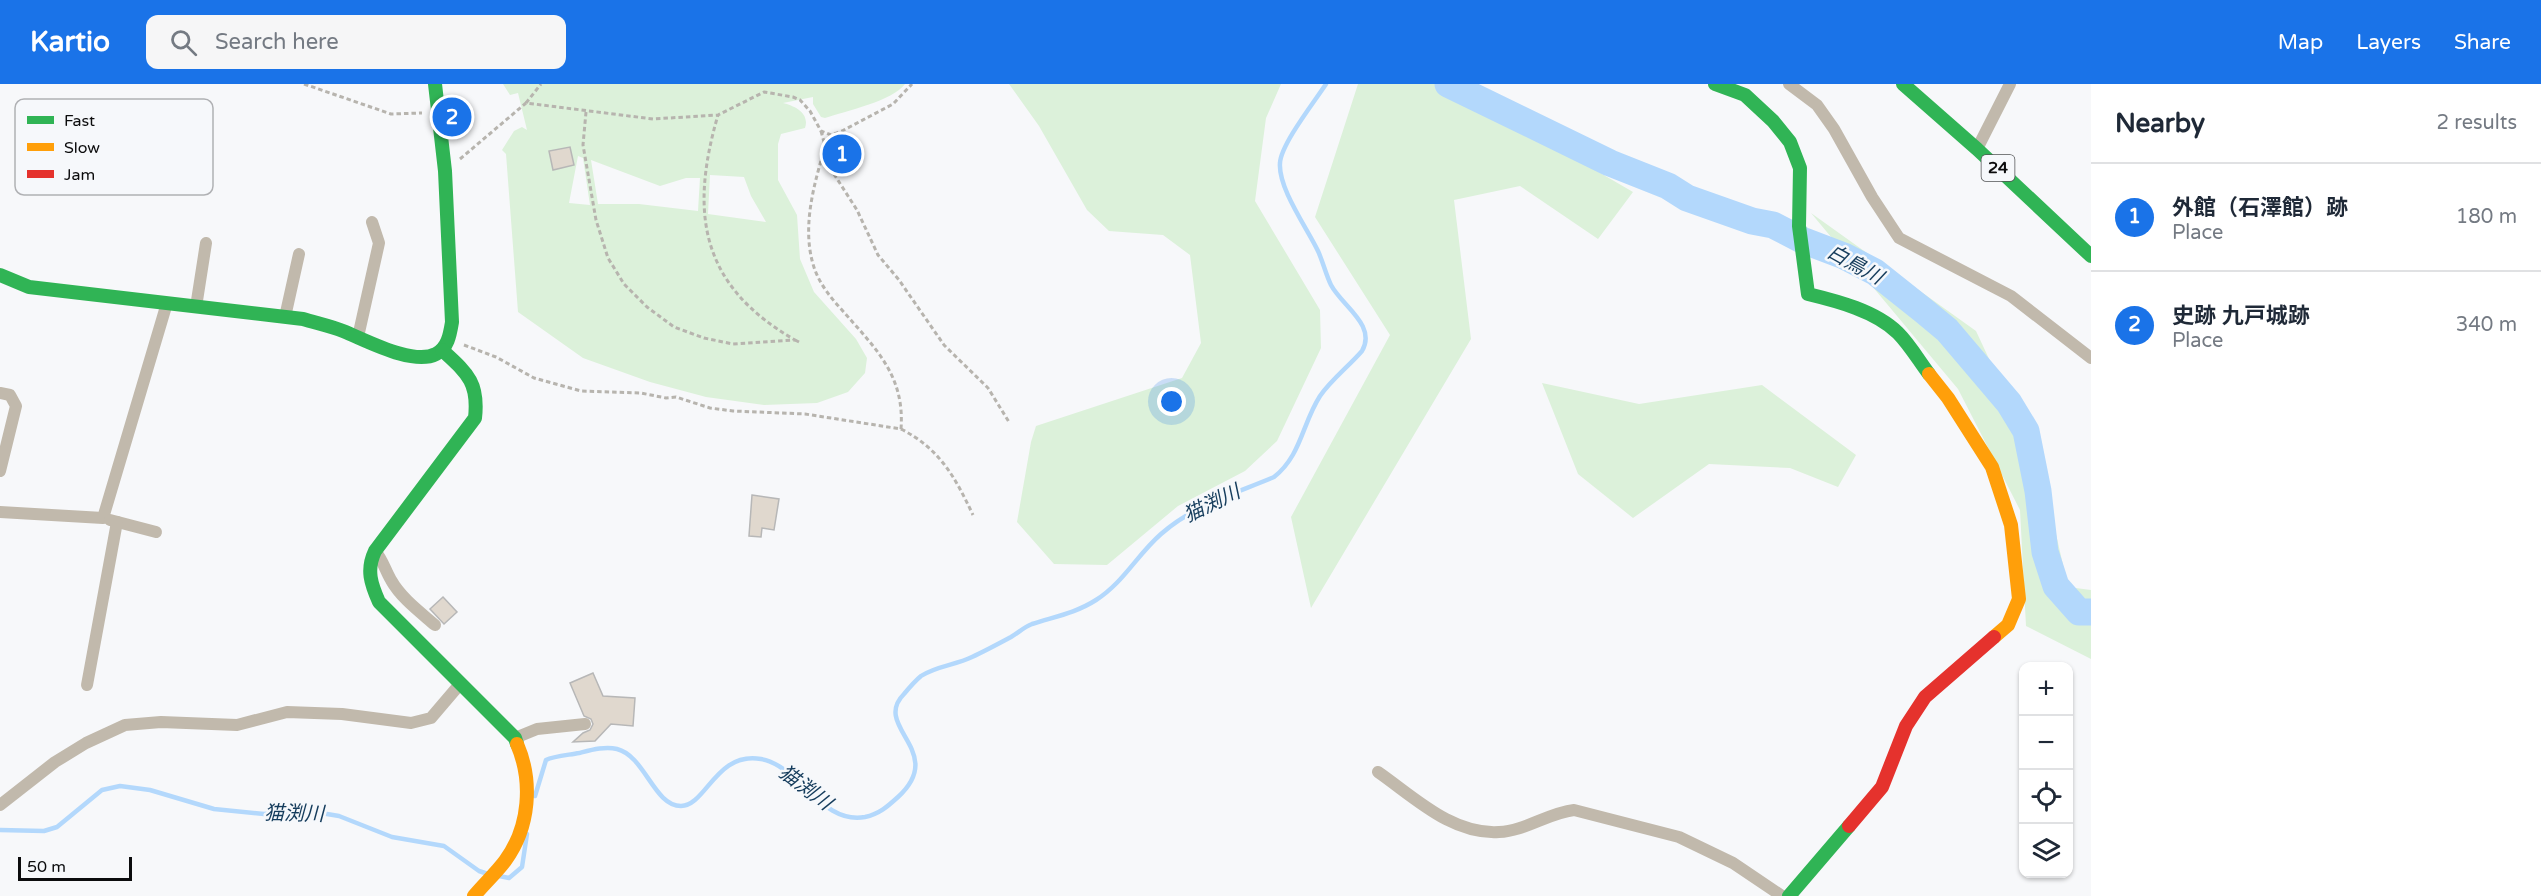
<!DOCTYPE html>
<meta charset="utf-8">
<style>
body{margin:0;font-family:"Varela Round","Noto Sans JP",sans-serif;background:#f6f6f7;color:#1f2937}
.controls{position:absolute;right:18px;bottom:18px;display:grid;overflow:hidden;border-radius:12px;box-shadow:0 2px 4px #0004}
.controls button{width:54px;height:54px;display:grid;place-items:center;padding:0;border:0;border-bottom:2px solid #e0e1e3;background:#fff;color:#1f2937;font:30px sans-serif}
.scale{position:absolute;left:18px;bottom:15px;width:114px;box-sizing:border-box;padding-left:6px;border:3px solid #0c0c0d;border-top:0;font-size:16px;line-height:21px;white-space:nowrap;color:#0c0c0d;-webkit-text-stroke:4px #f6f8fb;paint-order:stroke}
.you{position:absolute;left:1172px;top:318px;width:21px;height:21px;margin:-15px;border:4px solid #fff;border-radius:50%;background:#1a73e8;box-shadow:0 0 0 9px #1a73e833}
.badge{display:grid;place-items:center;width:39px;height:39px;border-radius:50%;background:#1a73e8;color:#fff;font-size:20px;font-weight:700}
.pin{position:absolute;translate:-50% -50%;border:3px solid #fff;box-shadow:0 2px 6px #0006}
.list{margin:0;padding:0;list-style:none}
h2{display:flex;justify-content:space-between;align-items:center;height:78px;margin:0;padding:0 24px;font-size:26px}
h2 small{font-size:20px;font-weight:400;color:#747a83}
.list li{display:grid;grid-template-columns:39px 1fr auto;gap:18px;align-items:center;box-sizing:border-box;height:108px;padding:0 24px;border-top:2px solid #e0e1e3}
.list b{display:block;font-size:22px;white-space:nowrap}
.list p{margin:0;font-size:20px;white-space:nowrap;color:#747a83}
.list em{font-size:20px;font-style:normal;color:#747a83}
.icon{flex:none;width:33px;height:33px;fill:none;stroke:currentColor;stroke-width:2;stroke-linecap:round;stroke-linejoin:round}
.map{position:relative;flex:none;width:2091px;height:812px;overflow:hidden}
header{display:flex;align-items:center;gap:36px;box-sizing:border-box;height:84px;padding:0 30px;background:#1a73e8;color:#fff}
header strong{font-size:28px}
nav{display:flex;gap:33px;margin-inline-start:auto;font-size:21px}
.search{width:420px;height:54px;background:#f6f6f7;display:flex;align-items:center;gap:15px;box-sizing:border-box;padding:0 21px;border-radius:12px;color:#747a83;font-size:22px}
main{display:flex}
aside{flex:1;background:#fff}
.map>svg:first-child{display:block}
</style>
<header>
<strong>Kartio</strong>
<div class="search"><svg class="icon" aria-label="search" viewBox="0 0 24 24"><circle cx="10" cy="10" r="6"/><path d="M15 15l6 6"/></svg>Search here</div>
<nav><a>Map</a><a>Layers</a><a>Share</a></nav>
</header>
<main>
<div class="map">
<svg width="2091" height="812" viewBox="0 0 2091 812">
<rect width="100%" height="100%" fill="#f7f8fa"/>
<!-- green -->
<g fill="#dcf1da" fill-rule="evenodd">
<path d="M503 0H905C893 17 845 27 825 34L821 33 813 20V13L783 19C795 22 810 29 805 44L781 50 778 60V96L797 131 800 175 814 208 856 255 867 274 865 289 848 308 817 319 764 321 706 313 650 298 583 274 518 228 506 70 502 66 514 47 522 43 527 46 518 9 510 11ZM578 72 583 74 590 121 569 119ZM591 76 660 102 686 94H700L698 127 639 120H598ZM710 91 744 93 751 112 766 138 708 130Z"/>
<polygon points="1009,0 1281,0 1266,34 1255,117 1320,226 1321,264 1277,357 1245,387 1178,422 1107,481 1054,480 1017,438 1031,358 1036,342 1182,294 1201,259 1190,171 1163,151 1109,147 1087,126 1039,42"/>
<polygon points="1358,0 1447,0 1633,108 1598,155 1520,102 1454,116 1471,255 1311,524 1291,433 1390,251 1315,133"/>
<polygon points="1811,129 1976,247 2042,388 2068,503 2091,506 2091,575 2026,542 2020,426 1958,305"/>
<polygon points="1542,299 1639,320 1762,301 1856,371 1838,403 1790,384 1709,380 1633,434 1578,390"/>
</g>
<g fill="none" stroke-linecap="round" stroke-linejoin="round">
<!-- stream -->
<g stroke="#b3d8fc" stroke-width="4.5">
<path d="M535 712 546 676C554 672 569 671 579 669 591 666 605 662 617 665 645 672 654 722 681 722 706 722 716 667 761 675 800 682 821 741 865 733 879 730 887 723 898 713 948 667 871 643 904 610 909 604 915 597 921 592 936 582 956 581 972 573 985 567 998 560 1011 553 1018 549 1024 543 1032 540 1053 533 1076 529 1096 516 1123 499 1137 471 1161 450 1194 421 1234 410 1274 393 1301 372 1302 340 1320 312 1331 296 1349 282 1362 267 1377 241 1342 222 1331 201 1326 191 1323 178 1318 167 1307 144 1278 104 1280 79 1281 60 1315 17 1326 0"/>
<polyline points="0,746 44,747 57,743 102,706 120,702 150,706 214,725 264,730 303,726 339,732 392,753 444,762 479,787 488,790"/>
<polyline points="499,792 509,794 522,783 527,750"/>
</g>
<!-- river -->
<polyline stroke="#b3d8fc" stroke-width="27" points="1448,0 1610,79 1668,102 1687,114 1752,137 1773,141 1802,156 1844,172 1875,188 1924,227 1947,246 2009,319 2026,347 2038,407 2045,468 2056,502 2079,528 2091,528"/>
</g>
<!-- building -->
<g fill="#e0d8ce" stroke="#b7b7b7" stroke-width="1.5">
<polygon points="570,63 574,81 553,86 549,67"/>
<polygon points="752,411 779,415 774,446 762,444 761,453 749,452"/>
<polygon points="443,513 457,528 444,540 430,525"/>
<polygon points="593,589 603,612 635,614 633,642 611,640 595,657 573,658 583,649 590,646 593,640 591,635 584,632 570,599"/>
</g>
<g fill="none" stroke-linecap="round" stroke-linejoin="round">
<!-- path -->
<g stroke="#b7b4ae" stroke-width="3" stroke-dasharray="4.5 3" stroke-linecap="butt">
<polyline points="304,0 391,30 422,29"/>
<polyline points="526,19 541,0"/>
<path d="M586 28 583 61 596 136 608 174 624 200 647 223 674 243 704 254 733 260 795 256C701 202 689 130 718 31"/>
<polyline points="821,47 832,87 857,126 878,171 899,196 944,261 988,304 1009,338"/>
<polyline points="460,75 526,19 653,35 718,31 764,8 793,13 800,16 810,27 821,47 831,51 842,47 893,20 912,0"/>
<polyline points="795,256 801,259"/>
<path d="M464 261 496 273 534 294 581 307 641 309 666 314 676 313 710 324 733 327 805 330 901 345C905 291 875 264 842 226 830 213 818 198 813 180 802 142 814 100 825 63"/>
<path d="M901 345C940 365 955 393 973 431"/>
</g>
<!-- street -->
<g stroke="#c1b9ac" stroke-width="12">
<polyline points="1789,0 1817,21 1834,45 1872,113 1899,154 2011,212 2091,274"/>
<polyline points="1977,65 2010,0"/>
<polyline points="196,223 206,159"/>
<polyline points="285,233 299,170"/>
<polyline points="358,253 379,159 372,138"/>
<polyline points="0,309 10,311 16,322 0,387"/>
<polyline points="0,428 103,434 167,219"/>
<polyline points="110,436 156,448"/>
<path d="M375 467C383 476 385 486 391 496 401 514 420 528 435 541"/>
<polyline points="87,601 117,438"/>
<polyline points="515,654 537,645 585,640"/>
<path d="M1378 688C1414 713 1452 751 1499 748 1525 747 1548 729 1574 726L1679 753 1733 779 1782 812"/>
<polyline points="0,721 55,678 86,659 125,641 161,638 237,641 287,628 342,630 411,639 431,634 460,600"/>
</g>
<!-- fast -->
<g stroke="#30b455" stroke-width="14">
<path d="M1715 0 1745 11 1773 37 1790 58 1800 84 1799 142 1808 210C1837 217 1876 227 1898 249 1910 261 1919 277 1929 290"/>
<polyline points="1903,0 1977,65 2091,172"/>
<path d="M0 191 29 203 303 235C316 239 330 242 343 247 366 256 413 282 436 270 448 264 450 250 452 238L445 87 435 0"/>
<path d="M442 266C467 289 479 298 475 334L375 467C366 486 371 500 379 518L515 654 517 660"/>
<polyline points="1789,812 1849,742"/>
</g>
<!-- slow -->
<g stroke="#ff9f0a" stroke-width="14">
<polyline points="1929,290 1948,314 1992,383 2011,441 2019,515 2008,541 1994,553"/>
<path d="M474 812C484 800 496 789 505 777 530 743 533 697 517 660"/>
</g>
<!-- jam -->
<polyline stroke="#e5322d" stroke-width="14" points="1849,742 1882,703 1906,642 1925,613 1994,553"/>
</g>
<g text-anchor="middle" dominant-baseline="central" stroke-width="5" stroke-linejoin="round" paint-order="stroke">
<!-- shield labels -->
<rect fill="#f6f8fb" stroke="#525354" stroke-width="1.5" x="1981.5" y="71" width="33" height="26" rx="4.5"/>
<g font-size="16" font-weight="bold" fill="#0c0c0d">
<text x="1998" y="84">24</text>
</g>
<!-- water labels -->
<g font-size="20" font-style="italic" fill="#153c5c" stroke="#f6f8fb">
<text transform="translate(1855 181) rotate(29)">白鳥川</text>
<text transform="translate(1212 420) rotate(-26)">猫渕川</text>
<text transform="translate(805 704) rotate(37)">猫渕川</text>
<text transform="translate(294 730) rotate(1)">猫渕川</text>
</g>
</g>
<!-- legend -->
<rect x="15" y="15" width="198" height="96" rx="9" fill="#f6f8fb" stroke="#b0b1b4" stroke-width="1.5"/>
<rect x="27" y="32" width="27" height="8" fill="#30b455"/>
<rect x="27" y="59" width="27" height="8" fill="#ff9f0a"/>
<rect x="27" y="86" width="27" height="8" fill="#e5322d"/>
<g font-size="16" fill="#0c0c0d">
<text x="64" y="42">Fast</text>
<text x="64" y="69">Slow</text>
<text x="64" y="96">Jam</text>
</g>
</svg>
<div class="controls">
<button>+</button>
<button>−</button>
<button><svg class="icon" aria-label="locate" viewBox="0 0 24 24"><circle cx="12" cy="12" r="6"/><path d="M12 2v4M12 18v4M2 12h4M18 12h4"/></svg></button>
<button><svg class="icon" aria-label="layers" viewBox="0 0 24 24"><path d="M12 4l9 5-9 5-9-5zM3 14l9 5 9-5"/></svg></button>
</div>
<div class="scale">50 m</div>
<div class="you"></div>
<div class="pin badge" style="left:842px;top:70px">1</div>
<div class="pin badge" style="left:452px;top:33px">2</div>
</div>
<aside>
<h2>Nearby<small>2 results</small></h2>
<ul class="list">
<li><span class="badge">1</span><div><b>外館（石澤館）跡</b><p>Place</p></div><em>180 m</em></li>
<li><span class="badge">2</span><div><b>史跡 九戸城跡</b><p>Place</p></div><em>340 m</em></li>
</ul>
</aside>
</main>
